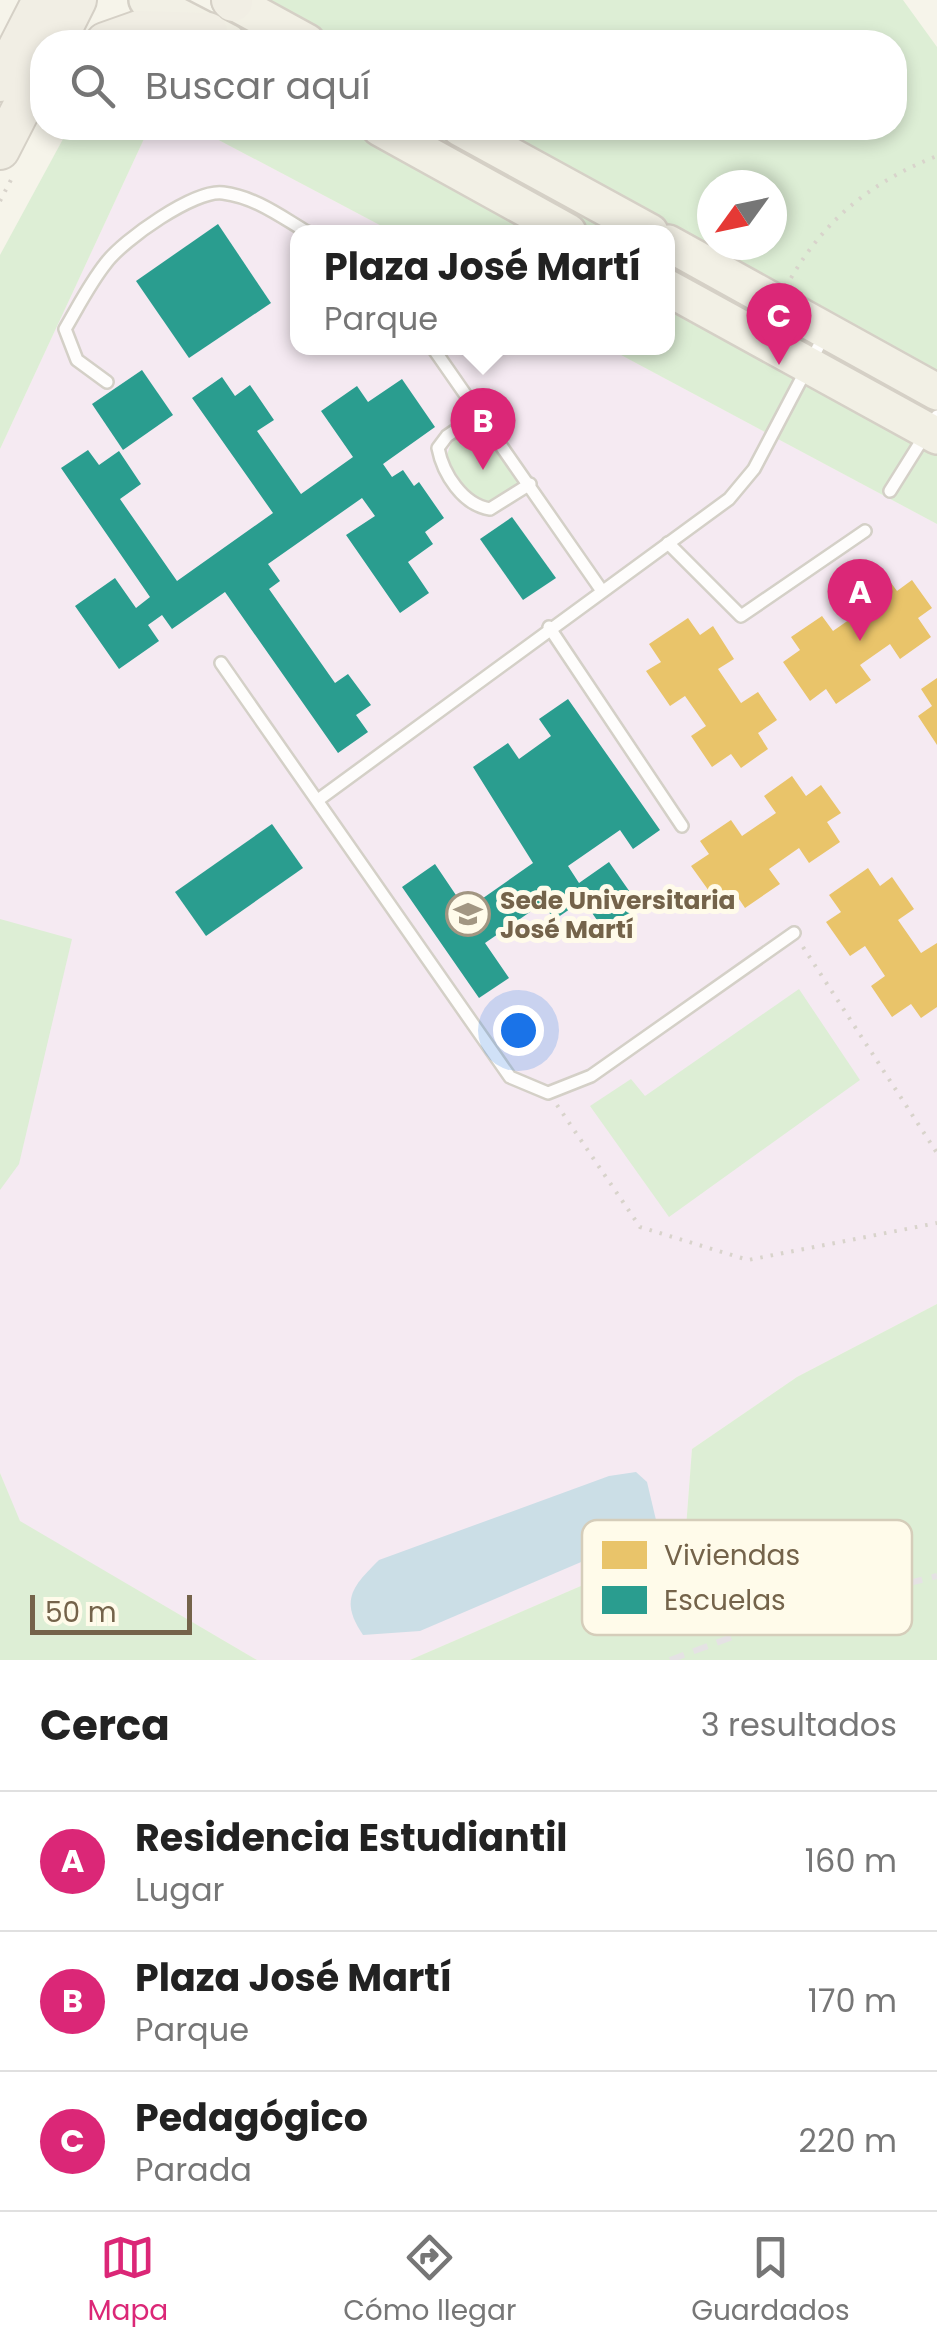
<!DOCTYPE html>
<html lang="es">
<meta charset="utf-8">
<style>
body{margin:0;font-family:Poppins,sans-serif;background:#f2f2f2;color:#222}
.compass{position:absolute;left:697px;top:170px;width:90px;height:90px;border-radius:50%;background:#fff;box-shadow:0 5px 15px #0003;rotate:237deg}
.scale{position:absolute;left:30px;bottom:25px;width:162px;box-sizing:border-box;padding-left:10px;border:5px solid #74634a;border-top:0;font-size:28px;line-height:35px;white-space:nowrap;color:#74634a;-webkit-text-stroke:8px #fffbea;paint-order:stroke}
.you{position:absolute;left:518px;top:1030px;width:35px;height:35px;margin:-25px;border:8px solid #fff;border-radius:50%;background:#1a73e8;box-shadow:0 0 0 15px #1a73e833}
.badge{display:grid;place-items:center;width:65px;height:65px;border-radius:50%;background:#db2777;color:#fff;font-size:32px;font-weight:700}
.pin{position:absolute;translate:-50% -82px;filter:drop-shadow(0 2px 5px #0008)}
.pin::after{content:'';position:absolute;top:52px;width:35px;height:30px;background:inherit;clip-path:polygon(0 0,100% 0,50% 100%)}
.popup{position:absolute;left:290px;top:225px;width:385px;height:130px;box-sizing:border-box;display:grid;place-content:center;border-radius:20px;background:#fff;filter:drop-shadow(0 2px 8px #0005);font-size:32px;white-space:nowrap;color:#767676}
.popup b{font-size:38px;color:#222}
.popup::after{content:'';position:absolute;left:50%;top:100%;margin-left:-20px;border:20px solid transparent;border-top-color:#fff}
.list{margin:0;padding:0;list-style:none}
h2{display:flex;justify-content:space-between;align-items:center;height:130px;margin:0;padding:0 40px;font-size:42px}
h2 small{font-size:32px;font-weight:400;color:#767676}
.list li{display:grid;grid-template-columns:65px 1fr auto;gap:30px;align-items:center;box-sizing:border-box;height:140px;padding:0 40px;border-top:2px solid #e0e0e0}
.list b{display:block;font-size:38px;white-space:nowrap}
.list p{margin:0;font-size:32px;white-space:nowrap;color:#767676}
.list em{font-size:32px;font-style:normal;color:#767676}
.icon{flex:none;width:55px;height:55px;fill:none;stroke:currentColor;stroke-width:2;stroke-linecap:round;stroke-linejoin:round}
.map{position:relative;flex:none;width:937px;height:1660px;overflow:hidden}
.search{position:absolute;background:#fff;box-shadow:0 5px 15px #0003;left:30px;right:30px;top:30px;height:110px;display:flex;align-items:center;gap:25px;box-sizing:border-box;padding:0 35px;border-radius:40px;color:#767676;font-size:38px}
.sheet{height:550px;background:#fff}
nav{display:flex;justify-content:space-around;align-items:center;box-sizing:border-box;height:140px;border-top:2px solid #e0e0e0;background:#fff;font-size:28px;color:#767676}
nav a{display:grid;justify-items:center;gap:5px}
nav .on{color:#db2777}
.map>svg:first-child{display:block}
</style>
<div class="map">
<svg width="937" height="1660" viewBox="0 0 937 1660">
<rect width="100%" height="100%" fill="#f6f4ea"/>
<!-- education -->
<polygon fill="#f5eaf2" points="149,128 196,128 393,232 298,232 298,348 608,348 937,524 937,1304 797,1377 692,1449 685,1541 410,1660 257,1660 19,1521 0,1473 0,449"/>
<!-- green -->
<g fill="#ddeed5" fill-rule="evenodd">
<path d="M246 0H903L937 47V524L608 348H668V232H393L196 128H894V42H227ZM712 185H772V245H712Z"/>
<polygon points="69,128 149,128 0,449 0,255"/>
<polygon points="479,422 521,481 489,504 470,495 446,458 451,443"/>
<polygon points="0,919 72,939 19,1164 0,1190"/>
<polygon points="799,989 860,1080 669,1217 590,1106 631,1079 645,1096"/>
<polygon points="937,1304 937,1660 410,1660 685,1541 692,1449 797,1377"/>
<polygon points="0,1473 20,1521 257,1660 0,1660"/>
</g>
<!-- water -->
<path fill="#cbdee6" d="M636 1472 647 1482 656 1520 635 1539 420 1631 363 1635C339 1600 353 1586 379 1560L609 1476Z"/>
<!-- homes -->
<g fill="#e9c46a">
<polygon points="883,572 897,591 912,580 932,608 918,618 931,637 900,659 890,644 860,665 871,680 836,704 826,689 810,701 783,662 800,650 791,637 822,616 833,631 866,608 854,591"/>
<polygon points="688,618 700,635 713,626 734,659 718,669 741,703 758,692 777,720 758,733 768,749 741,768 731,754 712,767 691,736 706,726 685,696 670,706 646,671 661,662 649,644"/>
<polygon points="937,678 937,745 918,716 932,706 921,689"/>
<polygon points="792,776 806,796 821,785 841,813 827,822 840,842 809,863 799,848 769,869 780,884 745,908 735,893 719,905 691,866 709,854 700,841 731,820 742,836 776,813 764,796"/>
<polygon points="868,868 880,886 892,877 914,909 898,920 921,953 937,943 937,1007 921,1018 911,1004 892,1017 871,986 885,976 865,946 850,956 826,922 841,912 829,895"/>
</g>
<!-- schools -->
<g fill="#2a9d8f">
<polygon points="218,224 271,303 189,358 136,281"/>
<polygon points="142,370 173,415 123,450 92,404"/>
<polygon points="222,377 235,396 250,385 274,420 257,431 301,494 353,457 321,411 357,386 368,402 402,379 435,427 383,464 392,477 403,470 414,486 419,482 444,518 425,532 433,544 408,562 429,593 400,613 346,535 375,516 362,498 268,564 280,581 269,589 335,683 348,674 371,705 356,715 368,732 338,753 225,592 172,629 162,615 148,625 159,641 119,669 75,606 115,578 136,608 150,597 61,468 88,450 99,465 119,451 141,484 120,499 177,581 273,513 192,398"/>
<polygon points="512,517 556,578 523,600 480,539"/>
<polygon points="568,699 660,830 633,849 620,830 568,866 579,883 609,862 641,908 606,933 583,900 554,920 543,903 485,943 509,978 479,998 402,887 435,864 466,910 533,863 473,767 508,743 519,759 551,736 539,719"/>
<polygon points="272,824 303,868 206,936 175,892"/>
</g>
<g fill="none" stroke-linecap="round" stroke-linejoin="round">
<!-- service casing -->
<g stroke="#d4d0c7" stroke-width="16">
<g id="service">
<polyline points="433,348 602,591"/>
<path d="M107 382 77 360 65 329C78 307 90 283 106 263 123 240 195 189 223 193 255 197 280 216 307 232"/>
<path d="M481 413 447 436 438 448C443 474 463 505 490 509L530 484"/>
<polyline points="890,491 937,416"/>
<polyline points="668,543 741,616 865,531"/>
<polyline points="549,627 682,826"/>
<polyline points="221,663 510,1077 548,1093 591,1076 794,933"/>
<polyline points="318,800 729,499 754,469 825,334"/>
</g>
</g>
<!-- primary casing -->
<g stroke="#d5d0c6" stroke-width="40">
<g id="primary">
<polyline points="147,0 228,42"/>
<polyline points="230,0 307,42"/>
<polyline points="380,128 568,232"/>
<polyline points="460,128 650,232"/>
<polyline points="668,243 937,392"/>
<polyline points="668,288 937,436"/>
</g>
</g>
<!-- trunk casing -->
<g stroke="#d5d0c6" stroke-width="42">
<g id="trunk">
<polyline points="231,0 233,2"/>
<polyline points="56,42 77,0"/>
<polyline points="105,42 139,30 208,32"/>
<polyline points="0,82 42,0"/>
<polyline points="0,150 42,68"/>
</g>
</g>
<!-- path -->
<g stroke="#d8d3cb" stroke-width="4" stroke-dasharray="2.5 8" stroke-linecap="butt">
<polyline points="334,35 347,42"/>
<polyline points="336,128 355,138"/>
<polyline points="0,201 13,176"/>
<path d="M791 278C826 218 873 181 937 156"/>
<polyline points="803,947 937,1153"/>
<polyline points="557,1105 640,1227 748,1260 937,1223"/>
</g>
<!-- service -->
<use href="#service" stroke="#fefdfc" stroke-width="11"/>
<!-- primary -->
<use href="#primary" stroke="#f2f0e5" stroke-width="35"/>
<!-- trunk -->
<use href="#trunk" stroke="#f1eee4" stroke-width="38"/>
<!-- rail -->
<polyline stroke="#e5e2e4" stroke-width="6" stroke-dasharray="15 10" stroke-linecap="butt" points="670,1660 810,1608 937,1576"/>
</g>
<!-- icons -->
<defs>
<g id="university-ring" transform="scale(2.25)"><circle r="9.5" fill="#fffbea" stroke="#a29682" stroke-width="1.5"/><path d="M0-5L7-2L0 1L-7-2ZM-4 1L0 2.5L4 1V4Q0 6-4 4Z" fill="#a29682"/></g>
</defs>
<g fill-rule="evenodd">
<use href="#university-ring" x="468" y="914"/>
</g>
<g text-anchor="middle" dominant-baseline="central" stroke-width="10" stroke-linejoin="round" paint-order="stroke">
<!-- poi labels -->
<g font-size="25" font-weight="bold" fill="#74634a" stroke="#fffbea" text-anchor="start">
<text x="500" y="900">Sede Universitaria<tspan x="500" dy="29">José Martí</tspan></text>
</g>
</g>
<!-- legend -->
<rect x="582" y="1520" width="330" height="115" rx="15" fill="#fffbea" stroke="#d5cdba" stroke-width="2.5"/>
<rect x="602" y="1541" width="45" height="28" fill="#e9c46a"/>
<rect x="602" y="1586" width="45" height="28" fill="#2a9d8f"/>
<g font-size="28" fill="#74634a">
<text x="664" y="1565">Viviendas</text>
<text x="664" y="1610">Escuelas</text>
</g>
</svg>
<svg class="compass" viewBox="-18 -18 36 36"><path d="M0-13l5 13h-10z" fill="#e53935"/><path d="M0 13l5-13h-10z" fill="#767676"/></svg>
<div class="scale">50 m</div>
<div class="you"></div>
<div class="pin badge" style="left:860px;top:641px">A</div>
<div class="pin badge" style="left:483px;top:470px">B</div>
<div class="popup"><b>Plaza José Martí</b>Parque</div>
<div class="pin badge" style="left:779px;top:365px">C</div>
<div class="search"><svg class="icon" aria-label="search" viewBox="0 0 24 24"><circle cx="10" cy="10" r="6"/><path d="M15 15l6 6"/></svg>Buscar aquí</div>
</div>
<section class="sheet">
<h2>Cerca<small>3 resultados</small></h2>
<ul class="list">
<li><span class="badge">A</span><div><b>Residencia Estudiantil</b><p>Lugar</p></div><em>160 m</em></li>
<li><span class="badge">B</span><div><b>Plaza José Martí</b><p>Parque</p></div><em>170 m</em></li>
<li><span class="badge">C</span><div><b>Pedagógico</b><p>Parada</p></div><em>220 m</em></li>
</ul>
</section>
<nav>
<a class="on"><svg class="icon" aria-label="map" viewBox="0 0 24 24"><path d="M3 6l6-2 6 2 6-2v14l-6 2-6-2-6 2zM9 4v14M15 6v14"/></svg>Mapa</a>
<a><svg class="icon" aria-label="directions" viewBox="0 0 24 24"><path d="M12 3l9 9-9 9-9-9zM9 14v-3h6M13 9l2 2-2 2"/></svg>Cómo llegar</a>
<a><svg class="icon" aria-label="saved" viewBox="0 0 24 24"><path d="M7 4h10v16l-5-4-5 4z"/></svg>Guardados</a>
</nav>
